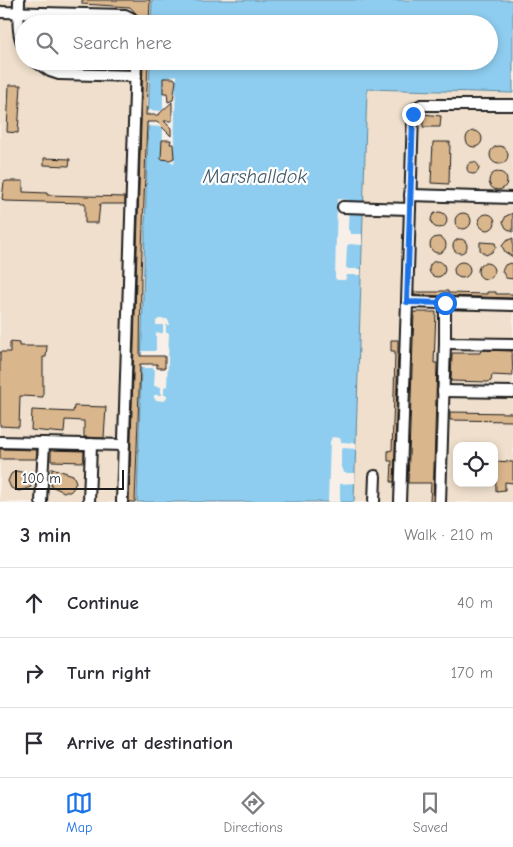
<!DOCTYPE html>
<meta charset="utf-8">
<style>
body{margin:0;font-family:"Comic Neue",sans-serif;background:#f2f2f3;color:#2b2b33}
.controls{position:absolute;right:15px;bottom:15px;display:grid;overflow:hidden;border-radius:10px;box-shadow:0 2px 8px #0003}
.controls button{width:45px;height:45px;display:grid;place-items:center;padding:0;border:0;border-bottom:1px solid #e1e1e2;background:#fff;color:#2b2b33;font:25px sans-serif}
.scale{position:absolute;left:15px;bottom:12px;width:109px;box-sizing:border-box;padding-left:5px;border:2px solid #1c1c1c;border-top:0;font-size:14px;line-height:18px;white-space:nowrap;color:#1c1c1c;-webkit-text-stroke:4px #fff;paint-order:stroke}
.stop{position:absolute;width:15px;height:15px;margin:-11px;border:4px solid #1a73e8;border-radius:50%;background:#fff}
.stop.end{background:#1a73e8;border-color:#fff;box-shadow:0 1px 5px #0008}
.list{margin:0;padding:0;list-style:none}
h2{display:flex;justify-content:space-between;align-items:center;height:65px;margin:0;padding:0 20px;font-size:21px}
h2 small{font-size:16px;font-weight:400;color:#7c7c81}
.list li{display:grid;grid-template-columns:32px 1fr auto;gap:15px;align-items:center;box-sizing:border-box;height:70px;padding:0 20px;border-top:1px solid #e1e1e2}
.list b{display:block;font-size:19px;white-space:nowrap}
.list em{font-size:16px;font-style:normal;color:#7c7c81}
.icon{flex:none;width:28px;height:28px;fill:none;stroke:currentColor;stroke-width:2;stroke-linecap:round;stroke-linejoin:round}
.map{position:relative;flex:none;width:513px;height:502px;overflow:hidden}
.search{position:absolute;background:#fff;box-shadow:0 2px 8px #0003;left:15px;right:15px;top:15px;height:55px;display:flex;align-items:center;gap:12px;box-sizing:border-box;padding:0 18px;border-radius:28px;color:#7c7c81;font-size:19px}
.sheet{height:275px;background:#fff}
nav{display:flex;justify-content:space-around;align-items:center;box-sizing:border-box;height:70px;border-top:1px solid #e1e1e2;background:#fff;font-size:14px;color:#7c7c81}
nav a{display:grid;justify-items:center;gap:2px}
nav .on{color:#1a73e8}
.map>svg:first-child{display:block}
</style>
<div class="map">
<svg width="513" height="502" viewBox="0 0 513 502">
<rect width="100%" height="100%" fill="#f8f0e8"/>
<filter id="ink" filterUnits="userSpaceOnUse"><feTurbulence type="fractalNoise" baseFrequency=".02" numOctaves="2"/><feDisplacementMap in="SourceGraphic" scale="10" xChannelSelector="R" yChannelSelector="G"/><feConvolveMatrix kernelMatrix="1 2 1 2 8 2 1 2 1" color-interpolation-filters="sRGB"/></filter>
<g filter="url(#ink)">
<!-- built -->
<g fill="#efdfcc" fill-rule="evenodd">
<polygon points="0,0 152,0 151,24 24,24 24,61 150,61 137,502 0,502"/>
<path d="M367 89 513 93V502H354ZM457 446H494V483H457Z"/>
</g>
<!-- water -->
<polygon fill="#8ecdef" stroke="#60869b" points="152,0 513,0 513,93 367,89 354,502 137,502 150,61 489,61 489,24 151,24"/>
<!-- pier -->
<g fill="#f8f0e8">
<polygon points="177,75 177,79 171,78 176,81 174,154 174,158 171,160 175,159 174,163 162,158 163,129 161,127 148,126 149,110 161,111 163,109 163,79"/>
<polygon points="339,199 349,200 348,230 350,230 351,234 362,234 362,245 349,244 347,246 346,267 348,269 361,269 361,275 347,275 345,280 337,280 335,278 337,200"/>
<polygon points="159,319 167,319 169,322 169,325 166,325 166,333 169,333 167,386 164,387 164,395 167,395 167,398 164,401 156,400 154,398 154,395 161,395 161,387 154,386 155,370 153,368 141,368 142,351 154,351 156,350 156,333 163,333 163,325 156,325 156,321"/>
<polygon points="332,437 340,438 341,442 356,443 356,449 343,448 341,450 341,468 343,469 344,473 355,473 355,483 340,484 340,502 328,502 330,442"/>
</g>
<!-- building -->
<g fill="#dab68c" stroke="#1c1c1c">
<polygon points="82,0 150,0 149,24 142,24 142,20 130,7 82,4"/>
<polygon points="143,61 148,61 146,115 158,115 172,102 172,121 164,121 171,128 171,136 157,122 147,122 141,276 140,356 165,356 165,368 157,368 157,364 140,364 135,502 129,502"/>
<polygon points="163,78 174,78 176,81 173,100 168,102 167,93 163,93"/>
<polygon points="9,85 21,85 18,133 7,132"/>
<polygon points="423,114 441,116 440,127 423,127"/>
<circle cx="474" cy="139" r="8"/>
<polygon points="162,140 171,140 170,144 173,144 174,158 170,160 161,159"/>
<polygon points="433,142 450,142 449,184 431,183"/>
<circle cx="499" cy="155" r="9"/>
<polygon points="44,158 70,159 69,166 44,165"/>
<circle cx="473" cy="168" r="6"/>
<circle cx="498" cy="181" r="9"/>
<polygon points="7,181 23,181 23,192 47,193 47,195 125,197 125,204 100,204 98,223 85,223 85,203 4,201 2,199 4,182"/>
<circle cx="439" cy="220" r="8"/>
<circle cx="463" cy="221" r="8"/>
<polygon points="513,213 513,232 506,228 503,222 506,216"/>
<circle cx="487" cy="222" r="8"/>
<circle cx="438" cy="245" r="8"/>
<polygon points="513,238 513,257 505,252 502,246 506,241"/>
<circle cx="460" cy="246" r="7"/>
<polygon points="480,242 495,243 496,247 492,252 486,255 480,250"/>
<circle cx="437" cy="269" r="8"/>
<circle cx="462" cy="270" r="8"/>
<circle cx="486" cy="271" r="8"/>
<polygon points="510,263 513,264 513,279 506,278 502,271 505,265"/>
<polygon points="440,291 448,291 448,293 487,294 487,292 496,292 496,294 513,294 513,298 414,295 414,292 439,292"/>
<polygon points="414,312 436,312 434,363 437,363 433,502 430,502 431,483 408,483"/>
<polygon points="391,340 398,340 398,349 394,482 391,482 392,461 388,461 388,451 392,450 394,395 395,351 391,351"/>
<polygon points="10,342 19,343 19,346 47,346 46,357 43,357 43,397 20,396 19,427 0,426 0,352 10,352"/>
<polygon points="481,350 512,351 513,376 492,375 491,381 488,382 451,381 452,353 480,353"/>
<polygon points="74,406 106,407 104,438 84,437 84,421 65,420 64,433 31,430 32,410 73,412"/>
<polygon points="450,412 513,413 513,421 450,420"/>
<polygon points="0,449 37,450 36,459 0,459"/>
<polygon points="51,450 84,451 84,462 51,461"/>
<polygon points="495,461 513,462 513,483 505,482 505,490 496,491"/>
<polygon points="52,468 73,475 76,482 73,489 70,492 64,492 51,486"/>
<polygon points="16,471 31,474 31,487 19,491 11,488 8,481 11,474"/>
</g>
<g fill="none" stroke-linecap="round" stroke-linejoin="round">
<!-- minor casing -->
<g stroke="#1c1c1c" stroke-width="14">
<g id="minor">
<path d="M19 0C19 16 16 32 24 47"/>
<polyline points="0,12 125,15 131,18 135,24"/>
<polyline points="35,61 50,71 59,74 136,76"/>
<polyline points="410,195 513,198"/>
<polyline points="343,207 410,209"/>
<polyline points="407,302 413,114 414,109 421,105 513,105"/>
<polyline points="445,303 445,343 513,344"/>
<polyline points="443,391 513,392"/>
<polyline points="0,442 124,445"/>
<polyline points="41,502 44,443"/>
<polyline points="89,502 91,444"/>
<polyline points="122,502 136,61"/>
<polyline points="374,502 375,476"/>
<polyline points="400,502 407,302 513,305"/>
<polyline points="440,502 445,343"/>
</g>
</g>
<!-- minor -->
<use href="#minor" stroke="#fff" stroke-width="10"/>
</g>
</g>
<g fill="none" stroke-linecap="round" stroke-linejoin="round" filter="url(#ink)">
<!-- route -->
<polyline stroke="#1a73e8" stroke-width="6" points="413,114 407,302 445,303"/>
</g>
<g text-anchor="middle" dominant-baseline="central" stroke-width="4.5" stroke-linejoin="round" paint-order="stroke">
<!-- water labels -->
<g font-size="20" font-style="italic" fill="#445a66" stroke="#fff">
<text x="255" y="176">Marshalldok</text>
</g>
</g>
</svg>
<div class="controls">
<button><svg class="icon" aria-label="locate" viewBox="0 0 24 24"><circle cx="12" cy="12" r="6"/><path d="M12 2v4M12 18v4M2 12h4M18 12h4"/></svg></button>
</div>
<div class="scale">100 m</div>
<div class="stop" style="left:445px;top:303px"></div>
<div class="stop end" style="left:413px;top:114px"></div>
<div class="search"><svg class="icon" aria-label="search" viewBox="0 0 24 24"><circle cx="10" cy="10" r="6"/><path d="M15 15l6 6"/></svg>Search here</div>
</div>
<section class="sheet">
<h2>3 min<small>Walk · 210 m</small></h2>
<ul class="list">
<li><svg class="icon" aria-label="ahead" viewBox="0 0 24 24"><path d="M12 20V5M6 11l6-6 6 6"/></svg><div><b>Continue</b></div><em>40 m</em></li>
<li><svg class="icon" aria-label="right" viewBox="0 0 24 24"><path d="M7 20v-9h11M14 6l5 5-5 5"/></svg><div><b>Turn right</b></div><em>170 m</em></li>
<li><svg class="icon" aria-label="arrive" viewBox="0 0 24 24"><path d="M6 21V4h12l-3 4 3 4H6"/></svg><div><b>Arrive at destination</b></div></li>
</ul>
</section>
<nav>
<a class="on"><svg class="icon" aria-label="map" viewBox="0 0 24 24"><path d="M3 6l6-2 6 2 6-2v14l-6 2-6-2-6 2zM9 4v14M15 6v14"/></svg>Map</a>
<a><svg class="icon" aria-label="directions" viewBox="0 0 24 24"><path d="M12 3l9 9-9 9-9-9zM9 14v-3h6M13 9l2 2-2 2"/></svg>Directions</a>
<a><svg class="icon" aria-label="saved" viewBox="0 0 24 24"><path d="M7 4h10v16l-5-4-5 4z"/></svg>Saved</a>
</nav>
